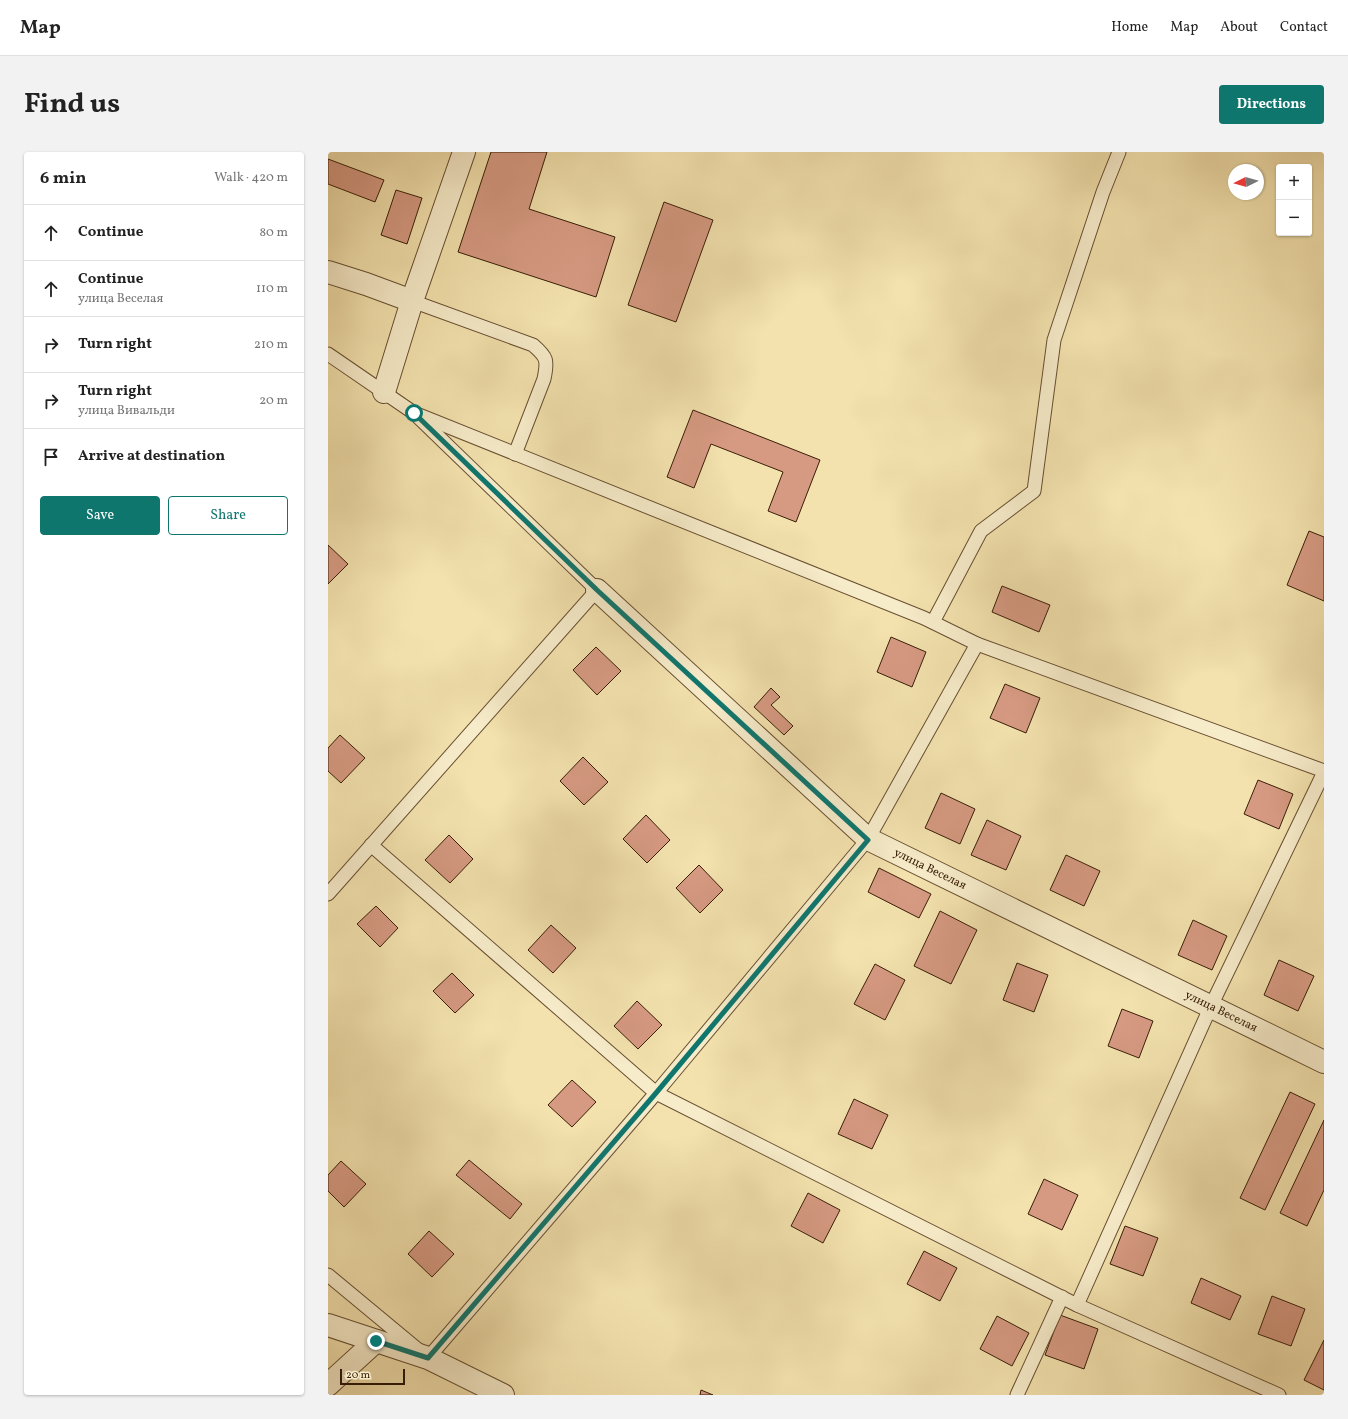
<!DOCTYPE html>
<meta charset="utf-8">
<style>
body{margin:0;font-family:Vollkorn,serif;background:#f2f2f2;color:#222}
.controls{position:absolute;right:12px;top:12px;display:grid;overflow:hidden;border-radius:4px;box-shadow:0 1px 3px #0004}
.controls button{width:36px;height:36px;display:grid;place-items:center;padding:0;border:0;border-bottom:1px solid #e0e0e0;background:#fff;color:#222;font:20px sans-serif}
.compass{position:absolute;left:900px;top:12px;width:36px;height:36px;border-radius:50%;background:#fff;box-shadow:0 1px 3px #0004;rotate:265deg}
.scale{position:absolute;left:12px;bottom:10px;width:65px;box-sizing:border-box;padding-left:4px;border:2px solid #391e07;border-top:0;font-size:11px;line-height:14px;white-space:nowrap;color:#391e07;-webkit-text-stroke:3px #f7ecca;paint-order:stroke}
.stop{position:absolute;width:12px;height:12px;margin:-9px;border:3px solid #0f766e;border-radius:50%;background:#fff}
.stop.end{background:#0f766e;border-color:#fff;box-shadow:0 1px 4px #0008}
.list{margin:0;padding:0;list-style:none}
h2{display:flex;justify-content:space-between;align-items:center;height:52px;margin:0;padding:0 16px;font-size:17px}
h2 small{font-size:13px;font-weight:400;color:#767676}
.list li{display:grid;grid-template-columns:26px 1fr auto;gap:12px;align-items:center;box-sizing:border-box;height:56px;padding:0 16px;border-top:1px solid #e0e0e0}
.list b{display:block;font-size:15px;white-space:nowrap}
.list p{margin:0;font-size:13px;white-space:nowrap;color:#767676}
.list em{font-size:13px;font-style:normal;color:#767676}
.actions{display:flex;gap:8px;padding:12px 16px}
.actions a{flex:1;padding:9px 0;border:1px solid #0f766e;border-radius:4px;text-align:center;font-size:14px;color:#0f766e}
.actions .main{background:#0f766e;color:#fff}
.icon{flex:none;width:22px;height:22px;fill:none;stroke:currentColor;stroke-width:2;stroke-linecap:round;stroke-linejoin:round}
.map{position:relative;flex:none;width:996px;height:1243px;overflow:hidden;border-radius:4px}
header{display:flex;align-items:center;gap:24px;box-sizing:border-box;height:56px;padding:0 20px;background:#fff;border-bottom:1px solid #e0e0e0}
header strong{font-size:19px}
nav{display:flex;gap:22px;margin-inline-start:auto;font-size:14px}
.intro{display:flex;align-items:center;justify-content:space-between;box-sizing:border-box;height:96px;padding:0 24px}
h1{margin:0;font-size:28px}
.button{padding:10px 18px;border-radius:4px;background:#0f766e;color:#fff;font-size:14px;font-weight:700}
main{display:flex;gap:24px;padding:0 24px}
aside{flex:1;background:#fff;border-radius:4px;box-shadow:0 1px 3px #0004}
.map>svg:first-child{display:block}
</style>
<header>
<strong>Map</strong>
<nav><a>Home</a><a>Map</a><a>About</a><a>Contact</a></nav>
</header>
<div class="intro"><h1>Find us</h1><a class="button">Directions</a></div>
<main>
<aside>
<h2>6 min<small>Walk · 420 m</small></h2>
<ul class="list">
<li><svg class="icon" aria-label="ahead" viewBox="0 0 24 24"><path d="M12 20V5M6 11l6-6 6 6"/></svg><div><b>Continue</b></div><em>80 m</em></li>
<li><svg class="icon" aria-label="ahead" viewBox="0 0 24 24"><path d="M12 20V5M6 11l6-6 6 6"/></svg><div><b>Continue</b><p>улица Веселая</p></div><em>110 m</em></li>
<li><svg class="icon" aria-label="right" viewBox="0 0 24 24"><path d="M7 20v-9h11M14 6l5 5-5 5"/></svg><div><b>Turn right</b></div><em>210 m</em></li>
<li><svg class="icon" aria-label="right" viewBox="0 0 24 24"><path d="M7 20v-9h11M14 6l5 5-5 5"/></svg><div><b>Turn right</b><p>улица Вивальди</p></div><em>20 m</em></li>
<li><svg class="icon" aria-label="arrive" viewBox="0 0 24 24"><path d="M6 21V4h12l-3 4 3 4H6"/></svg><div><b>Arrive at destination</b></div></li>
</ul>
<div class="actions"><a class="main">Save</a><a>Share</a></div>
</aside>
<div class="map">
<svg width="996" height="1243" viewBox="0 0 996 1243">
<rect width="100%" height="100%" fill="#f3e2ae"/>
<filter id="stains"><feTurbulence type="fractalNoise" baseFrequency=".005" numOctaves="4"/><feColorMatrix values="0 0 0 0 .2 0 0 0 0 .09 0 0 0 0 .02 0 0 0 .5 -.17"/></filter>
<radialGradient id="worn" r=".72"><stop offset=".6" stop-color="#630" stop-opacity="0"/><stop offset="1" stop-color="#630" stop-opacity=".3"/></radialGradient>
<!-- building -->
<g fill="#d69a82" stroke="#391e07">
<polygon points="163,0 219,0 201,57 287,85 268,145 130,100"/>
<polygon points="0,7 56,28 47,50 0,32"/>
<polygon points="68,38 94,46 79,92 53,83"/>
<polygon points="336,50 385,68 348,170 300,153"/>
<polygon points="365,258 492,308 468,370 440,359 455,320 383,292 366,336 339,325"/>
<polygon points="981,379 996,385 996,449 959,433"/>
<polygon points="0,393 20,412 0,432"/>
<polygon points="674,434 722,453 711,480 664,460"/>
<polygon points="563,485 598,500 584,535 549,520"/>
<polygon points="268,495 293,519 269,543 245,518"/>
<polygon points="677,532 712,546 698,581 662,566"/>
<polygon points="443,536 452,545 443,553 465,574 456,583 426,555"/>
<polygon points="12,583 37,606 13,631 0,619 0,596"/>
<polygon points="255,605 280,630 256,653 232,629"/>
<polygon points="930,628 965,642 951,677 916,662"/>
<polygon points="613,641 647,657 632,692 597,676"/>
<polygon points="318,663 342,688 319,711 295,687"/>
<polygon points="659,668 693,684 678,718 643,703"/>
<polygon points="121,683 145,707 122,731 97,708"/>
<polygon points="738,703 772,719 756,754 722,738"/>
<polygon points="371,713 395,738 372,761 348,736"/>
<polygon points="551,716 603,742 591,766 540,740"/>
<polygon points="48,754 70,776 52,795 29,772"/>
<polygon points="612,759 649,778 623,832 586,814"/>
<polygon points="865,768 899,784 884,818 850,803"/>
<polygon points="223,773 248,796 225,821 200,798"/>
<polygon points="951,808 986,824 970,859 936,843"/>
<polygon points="689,811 720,823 706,860 675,848"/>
<polygon points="547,812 577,828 557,868 526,852"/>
<polygon points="124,821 146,843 127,861 105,839"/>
<polygon points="309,849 334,873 310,897 286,874"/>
<polygon points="794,857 825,869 811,906 780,894"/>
<polygon points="244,928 268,950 244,975 220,953"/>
<polygon points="962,940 987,952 937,1058 912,1046"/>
<polygon points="526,947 560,963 544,997 510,982"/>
<polygon points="996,968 996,1038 979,1074 952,1061"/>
<polygon points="141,1008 194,1052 182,1067 128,1023"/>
<polygon points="13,1009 38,1032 16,1055 0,1039 0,1023"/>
<polygon points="716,1027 750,1043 734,1078 700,1062"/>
<polygon points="480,1041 512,1058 495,1091 463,1074"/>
<polygon points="797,1074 830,1086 815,1124 782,1112"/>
<polygon points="101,1079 126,1102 104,1125 80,1102"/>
<polygon points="596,1099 629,1116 612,1149 579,1132"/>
<polygon points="873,1126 913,1144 902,1168 863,1151"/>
<polygon points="944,1144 977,1157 963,1194 930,1182"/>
<polygon points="732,1163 770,1177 756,1217 717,1203"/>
<polygon points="669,1164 701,1181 684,1214 652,1197"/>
<polygon points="996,1188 996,1238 976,1228"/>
<polygon points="373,1238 385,1243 372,1243"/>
</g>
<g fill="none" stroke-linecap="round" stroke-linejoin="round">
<!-- service casing -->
<g stroke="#684f31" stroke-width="15">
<g id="service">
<path d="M84 149 205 193C219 205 220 208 216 227L187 302"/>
<polyline points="0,202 86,261 269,438 0,742"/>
<polyline points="86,261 596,466 649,492 996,619"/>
<polyline points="605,470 653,379 706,339 726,188 775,40 791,0"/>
<polyline points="43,693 328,941 540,687 649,492"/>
<polyline points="0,1123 100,1206 328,941 749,1153"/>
<polyline points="689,1243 734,1145"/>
<polyline points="951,1243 749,1153 883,854 996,620"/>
</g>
</g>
<!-- minor casing -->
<g stroke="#684f31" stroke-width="24">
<g id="minor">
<polyline points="0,120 38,132 84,149"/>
<polyline points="56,240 84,149 136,0"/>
<path id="s1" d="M269 438 540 687 996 910"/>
<polyline points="0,1173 100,1206 175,1243"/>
<polyline points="0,1233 48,1189"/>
</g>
</g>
<!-- service -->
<use href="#service" stroke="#f7ecca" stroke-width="13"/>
<!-- minor -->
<use href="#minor" stroke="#f7ecca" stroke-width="22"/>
</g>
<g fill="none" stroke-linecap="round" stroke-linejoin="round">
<!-- route -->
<polyline stroke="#0f766e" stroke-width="5" points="48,1189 100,1206 328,941 540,688 269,438 86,261"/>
</g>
<g text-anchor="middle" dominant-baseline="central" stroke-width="4" stroke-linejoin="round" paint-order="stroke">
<!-- street labels -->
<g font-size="12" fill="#391e07" stroke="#f7ecca">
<text stroke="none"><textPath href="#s1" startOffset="437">улица Веселая</textPath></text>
<text stroke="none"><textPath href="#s1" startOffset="761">улица Веселая</textPath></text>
</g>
</g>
<rect width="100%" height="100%" filter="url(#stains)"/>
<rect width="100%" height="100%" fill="url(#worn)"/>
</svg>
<div class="controls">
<button>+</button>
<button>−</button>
</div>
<svg class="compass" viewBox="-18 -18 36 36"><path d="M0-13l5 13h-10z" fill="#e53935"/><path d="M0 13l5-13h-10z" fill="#767676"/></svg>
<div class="scale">20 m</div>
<div class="stop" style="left:86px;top:261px"></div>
<div class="stop end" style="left:48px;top:1189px"></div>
</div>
</main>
